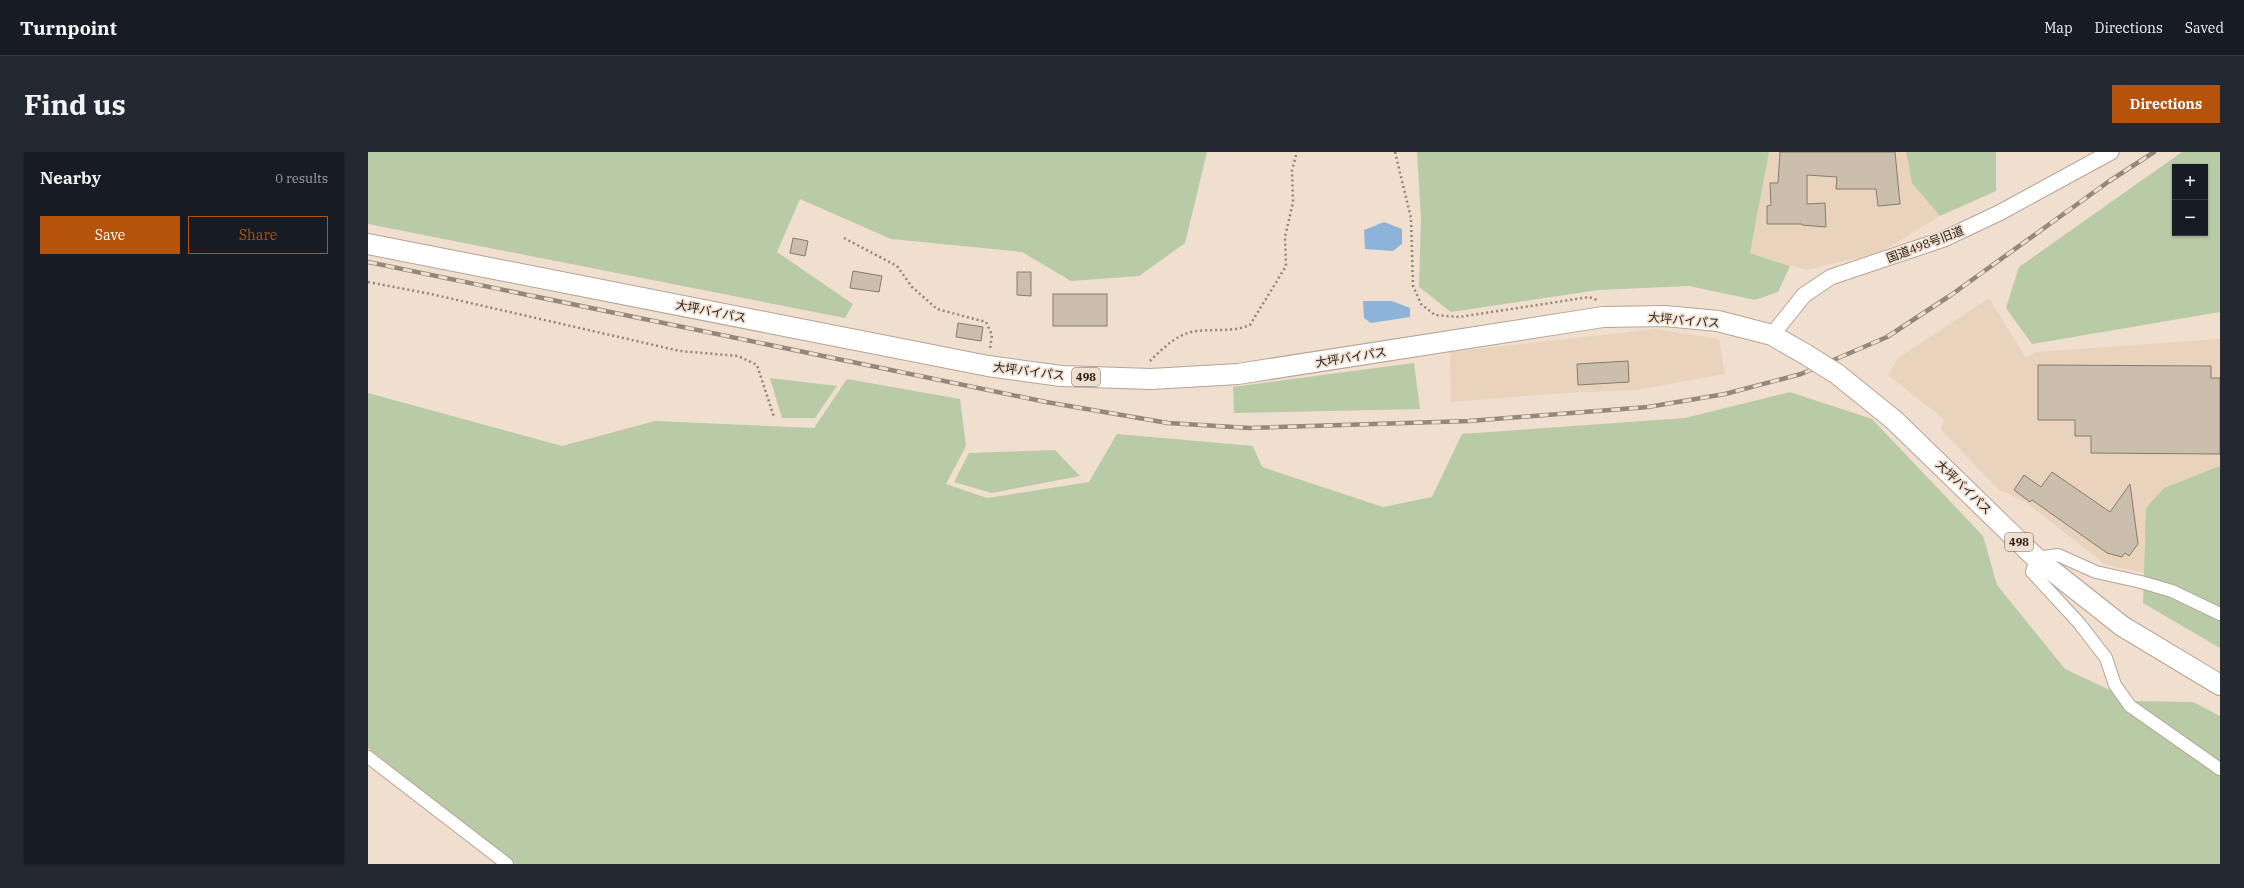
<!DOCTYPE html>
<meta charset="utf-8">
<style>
body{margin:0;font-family:"IBM Plex Serif","Noto Sans JP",serif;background:#242831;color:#f1f3f6}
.controls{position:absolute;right:12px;top:12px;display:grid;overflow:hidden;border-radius:0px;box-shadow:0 1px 3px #0004}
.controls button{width:36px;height:36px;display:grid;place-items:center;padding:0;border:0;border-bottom:1px solid #363941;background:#171b24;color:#f1f3f6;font:20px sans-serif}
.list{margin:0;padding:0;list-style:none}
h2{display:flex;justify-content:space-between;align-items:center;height:52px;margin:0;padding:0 16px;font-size:17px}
h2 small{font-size:13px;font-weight:400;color:#9ea1a6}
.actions{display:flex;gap:8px;padding:12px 16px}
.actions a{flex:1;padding:9px 0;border:1px solid #b45309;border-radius:0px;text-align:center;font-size:14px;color:#b45309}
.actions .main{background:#b45309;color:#fff}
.map{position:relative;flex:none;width:1852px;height:712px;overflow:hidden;border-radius:0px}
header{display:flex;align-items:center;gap:24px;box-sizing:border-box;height:56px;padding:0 20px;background:#171b24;border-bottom:1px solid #363941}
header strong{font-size:19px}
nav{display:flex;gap:22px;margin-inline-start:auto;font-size:14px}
.intro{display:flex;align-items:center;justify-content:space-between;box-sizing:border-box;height:96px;padding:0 24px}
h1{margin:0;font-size:28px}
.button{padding:10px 18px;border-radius:0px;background:#b45309;color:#fff;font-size:14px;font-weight:700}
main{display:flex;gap:24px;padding:0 24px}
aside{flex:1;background:#171b24;border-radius:0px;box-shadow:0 1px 3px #0004}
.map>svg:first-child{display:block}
</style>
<header>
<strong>Turnpoint</strong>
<nav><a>Map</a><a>Directions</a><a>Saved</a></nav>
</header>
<div class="intro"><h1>Find us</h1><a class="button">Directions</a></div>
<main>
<aside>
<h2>Nearby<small>0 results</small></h2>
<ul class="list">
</ul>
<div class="actions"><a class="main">Save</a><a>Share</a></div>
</aside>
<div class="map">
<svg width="1852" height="712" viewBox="0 0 1852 712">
<rect width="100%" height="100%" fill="#f0dece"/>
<!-- built -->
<g fill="#ead3bd">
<polygon points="1401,0 1538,0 1544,31 1572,64 1513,100 1438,118 1382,101"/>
<polygon points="1621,146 1658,206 1668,200 1852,187 1852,314 1796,336 1776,388 1777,421 1738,413 1656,349 1631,338 1573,278 1576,267 1520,223 1530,206"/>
<polygon points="1288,177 1351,187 1357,222 1268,238 1197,241 1083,250 1082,200"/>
</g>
<!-- green -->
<g fill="#b9caa6" fill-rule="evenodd">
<polygon points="0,0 839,0 817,91 771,124 703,129 654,100 523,87 432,47 409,100 485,152 477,166 0,72"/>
<polygon points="1049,0 1401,0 1382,101 1422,114 1410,140 1387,148 1321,134 1230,138 1083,160 1051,135 1053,66"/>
<polygon points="1538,0 1628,0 1628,39 1572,64 1544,31"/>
<path d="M1814 0H1852V160L1664 192 1638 156 1651 115ZM1807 15H1837V81H1807Z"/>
<polygon points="1046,211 1052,257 866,261 865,235"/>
<polygon points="402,226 469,234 447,266 414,266"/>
<polygon points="479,227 592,247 598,294 578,332 619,346 721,330 749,282 885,294 894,315 1015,355 1064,345 1094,282 1317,266 1422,240 1504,267 1615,384 1629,433 1697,517 1765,549 1825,550 1852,564 1852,712 147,712 0,596 0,241 194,294 287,269 446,276"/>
<polygon points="687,298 712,324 624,341 586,330 601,301"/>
<polygon points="1852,314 1852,496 1775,451 1778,356 1796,336"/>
</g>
<!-- water -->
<g fill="#8eb3db">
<polygon points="1016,70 1034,77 1034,92 1025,99 997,97 996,78"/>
<polygon points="995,149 1024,149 1042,156 1042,165 1003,171 996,166"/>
</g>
<!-- building -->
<g fill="#cbbeac" stroke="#867b6a">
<polygon points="1412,0 1527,0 1532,52 1510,54 1508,37 1468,37 1469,25 1439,23 1439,52 1457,51 1458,75 1434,73 1434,72 1399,72 1399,54 1403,53 1402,31 1410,31"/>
<polygon points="425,86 440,89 437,104 422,101"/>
<polygon points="485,119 514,124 511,140 482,136"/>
<polygon points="649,120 663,120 663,144 649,143"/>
<rect x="685" y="142" width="54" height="32"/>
<polygon points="590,171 615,175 613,189 588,185"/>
<polygon points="1260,209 1261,230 1210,233 1209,212"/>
<polygon points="1670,213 1843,214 1843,226 1852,226 1852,302 1723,301 1723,284 1707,284 1707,268 1670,268"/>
<polygon points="1684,320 1742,360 1762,332 1770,392 1761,404 1757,401 1754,405 1739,401 1664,348 1662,350 1646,338 1656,323 1673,335"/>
</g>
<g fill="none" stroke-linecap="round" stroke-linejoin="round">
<!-- minor casing -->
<g stroke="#b5a495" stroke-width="14">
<g id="minor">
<polyline points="1852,462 1804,439 1773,430 1728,420 1690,403 1668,406 1664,420 1711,471 1738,506 1747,533 1762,554 1852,617"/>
<polyline points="0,605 139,712"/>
</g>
</g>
<!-- tertiary casing -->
<g stroke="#b5a495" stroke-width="17">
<polyline id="tertiary" points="1404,183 1436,143 1463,125 1576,87 1631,61 1743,0"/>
</g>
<!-- trunk casing -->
<g stroke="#b5a495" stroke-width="22">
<g id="trunk">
<polyline points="0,92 620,214 693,224 783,227 870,222 1235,165 1297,164 1350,169 1404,183 1437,202"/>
<polyline points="1469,222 1526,268 1668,406 1754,474 1852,533"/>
</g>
</g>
<!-- path -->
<g stroke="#918579" stroke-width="2.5" stroke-dasharray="2 3" stroke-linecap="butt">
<polyline points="1027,0 1043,66 1045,134 1053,152 1067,163 1091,165 1221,145 1229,148"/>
<polyline points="476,86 529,114 544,135 569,157 618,170 624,183 622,197"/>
<polyline points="0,130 63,142 312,199 370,204 389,213 406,265"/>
<path d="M782 209C793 198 807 184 823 180 843 176 863 181 882 173L918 114 917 85 925 50 924 18 929 0"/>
</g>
<!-- minor -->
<use href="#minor" stroke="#fff" stroke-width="12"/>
<!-- tertiary -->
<use href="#tertiary" stroke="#fff" stroke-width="15"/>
<!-- trunk -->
<use href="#trunk" stroke="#fff" stroke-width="20"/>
<!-- rail casing -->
<g stroke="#94877b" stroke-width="4.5">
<polyline id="rail" points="0,110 678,250 800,271 882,276 1101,269 1280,255 1357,242 1433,222 1519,185 1583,143 1740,30 1786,0"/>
</g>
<!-- rail -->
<use href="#rail" stroke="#f0dece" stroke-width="3" stroke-dasharray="9" stroke-linecap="butt"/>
<!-- trunk-bridge casing -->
<g stroke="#b5a495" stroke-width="22" stroke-linecap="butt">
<polyline id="trunk-bridge" points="1437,202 1469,222"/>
</g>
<!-- trunk-bridge -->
<use href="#trunk-bridge" stroke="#fff" stroke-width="20"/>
</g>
<g text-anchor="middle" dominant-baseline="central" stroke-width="3.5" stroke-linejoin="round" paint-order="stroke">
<!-- shield labels -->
<g fill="#f0dece" stroke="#635950" stroke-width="1">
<rect x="704" y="216" width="28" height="18" rx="3"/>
<rect x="1637" y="381" width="28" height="18" rx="3"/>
</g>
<g font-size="11" font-weight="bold" fill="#27201a">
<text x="718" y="225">498</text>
<text x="1651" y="390">498</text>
</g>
<!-- street labels -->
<g font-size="12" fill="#27201a" stroke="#f0dece">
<text transform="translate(1557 92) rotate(-21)">国道498号旧道</text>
<text transform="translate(343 159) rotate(11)">大坪バイパス</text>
<text transform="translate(1316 168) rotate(5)">大坪バイパス</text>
<text transform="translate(983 205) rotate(-9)">大坪バイパス</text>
<text transform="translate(661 219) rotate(7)">大坪バイパス</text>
<text transform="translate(1596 335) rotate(44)">大坪バイパス</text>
</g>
</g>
</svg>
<div class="controls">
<button>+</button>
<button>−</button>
</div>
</div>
</main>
